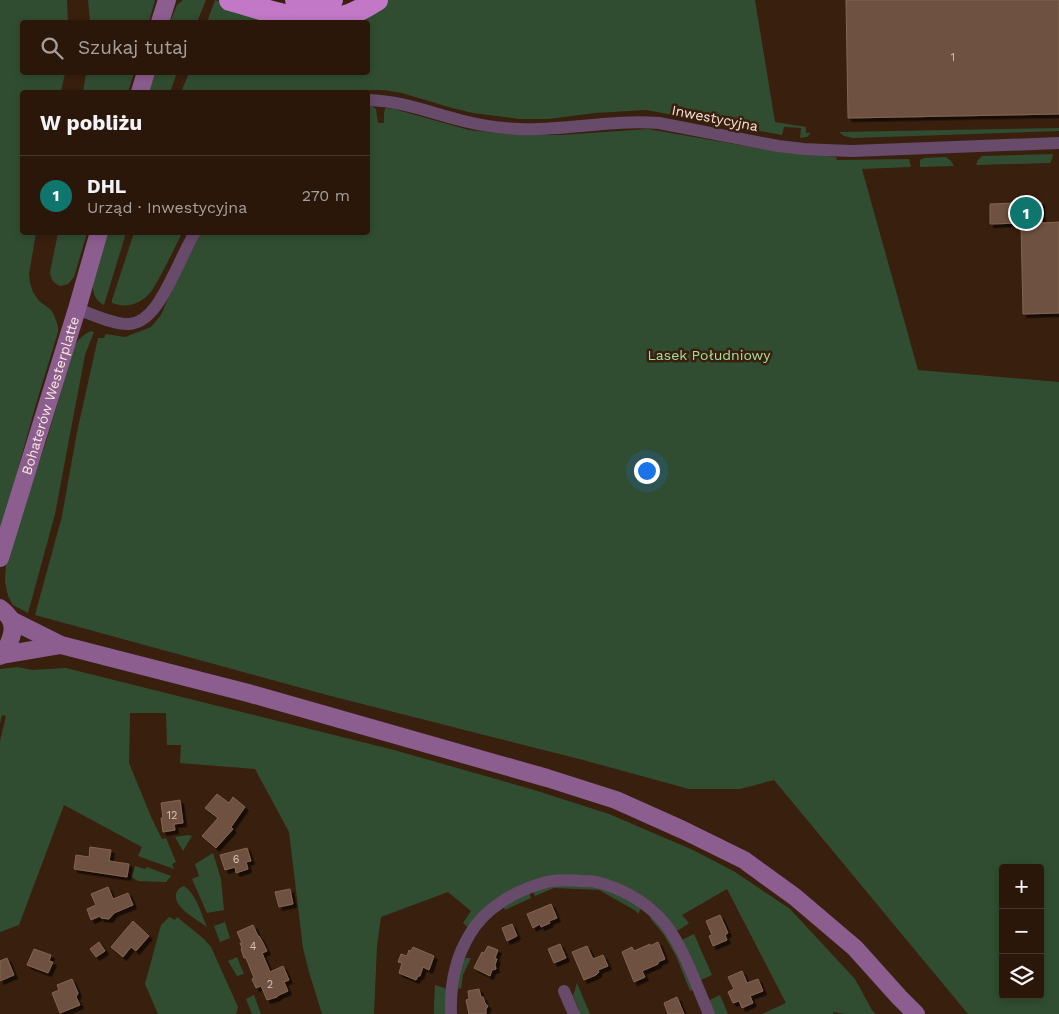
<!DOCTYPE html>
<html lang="pl">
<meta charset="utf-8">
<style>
body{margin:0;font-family:"Work Sans",sans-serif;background:#372418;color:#f1f3f6}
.controls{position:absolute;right:15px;bottom:15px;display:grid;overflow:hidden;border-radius:5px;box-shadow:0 2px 8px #0003}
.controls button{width:45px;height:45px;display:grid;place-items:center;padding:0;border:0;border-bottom:1px solid #47362b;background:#2b170a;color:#f1f3f6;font:25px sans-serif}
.you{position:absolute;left:646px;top:470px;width:18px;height:18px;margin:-12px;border:4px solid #fff;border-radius:50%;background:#1a73e8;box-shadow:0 0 0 8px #1a73e833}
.badge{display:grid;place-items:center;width:32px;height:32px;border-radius:50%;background:#0f766e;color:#fff;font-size:16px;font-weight:700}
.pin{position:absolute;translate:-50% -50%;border:2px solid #fff;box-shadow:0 1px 5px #0006}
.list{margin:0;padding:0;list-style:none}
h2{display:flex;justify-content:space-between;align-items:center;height:65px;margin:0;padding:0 20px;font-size:21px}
h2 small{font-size:16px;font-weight:400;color:#a69f9c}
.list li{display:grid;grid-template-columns:32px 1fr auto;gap:15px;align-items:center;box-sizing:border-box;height:80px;padding:0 20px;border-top:1px solid #47362b}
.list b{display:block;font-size:19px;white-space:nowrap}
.list p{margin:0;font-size:16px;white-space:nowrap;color:#a69f9c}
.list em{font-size:16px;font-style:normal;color:#a69f9c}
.icon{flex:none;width:28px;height:28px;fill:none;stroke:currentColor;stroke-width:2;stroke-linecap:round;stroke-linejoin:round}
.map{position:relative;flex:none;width:1059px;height:1014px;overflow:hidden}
.search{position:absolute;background:#2b170a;box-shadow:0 2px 8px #0003;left:20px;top:20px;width:350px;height:55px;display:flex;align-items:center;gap:12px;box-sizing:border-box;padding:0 18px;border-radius:5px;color:#a69f9c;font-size:19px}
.panel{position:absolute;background:#2b170a;box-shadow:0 2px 8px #0003;left:20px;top:90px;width:350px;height:145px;border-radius:5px}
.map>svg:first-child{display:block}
</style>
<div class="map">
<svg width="1059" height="1014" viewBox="0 0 1059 1014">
<defs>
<filter id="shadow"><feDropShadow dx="3.5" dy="3.5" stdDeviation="0" flood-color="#0009"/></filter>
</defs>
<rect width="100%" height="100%" fill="#391f0e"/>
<!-- green -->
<g fill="#314d31" fill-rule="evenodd">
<polygon points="0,0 67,0 68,22 22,22 22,72 65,73 61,92 22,92 22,232 36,233 29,274 30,283 33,292 39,301 51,310 54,315 58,326 58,332 36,404 0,534"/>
<polygon points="88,0 155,0 149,22 90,22"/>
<polygon points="183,0 206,0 197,22 170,22 177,5"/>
<polygon points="215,0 281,21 290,22 207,22"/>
<polygon points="388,0 755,0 775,122 806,127 806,133 811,133 807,137 800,138 801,128 784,127 782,135 646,110 595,113 548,119 520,119 473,113 452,108 402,93 384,90 347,90 329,92 181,92 189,73 368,72 368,22 347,22"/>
<polygon points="86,73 86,72 134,73 128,92 83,92"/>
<polygon points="155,73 177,73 170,92 149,92"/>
<path d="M372 106 376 109 378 123H384V114L385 108 394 109 469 130 506 134 560 135 648 129 768 150 836 157 837 160 909 159 911 167 862 169 918 370 1059 382V1014H968L774 780 740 789H689L583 760 327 695 35 615 62 516 77 432 98 338H104L106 334 125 337 151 327 161 315 174 285 201 233 368 232V128H369L368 107ZM1003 868H1040V995H1003Z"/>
<polygon points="1059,128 1059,131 853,138 844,136 839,132"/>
<polygon points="1053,154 1052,159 1050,163 976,165 978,160 982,156"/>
<polygon points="946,157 951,161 954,166 920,167 920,160 924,158"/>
<path d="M58 233H87L74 277 68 284 60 286C53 283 51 279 50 272Z"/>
<path d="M107 233H126L104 305C95 301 92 292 93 282Z"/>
<path d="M134 233H182C174 249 166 266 157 282 154 286 152 292 148 295 138 305 125 308 112 303V300Z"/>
<path d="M91 331 94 332 85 355 55 514 28 613 13 605 8 596 5 581 6 563 16 529 46 442 74 347C78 339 83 335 91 331Z"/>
<polygon points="18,667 32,670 66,668 394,750 531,789 609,814 693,850 735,872 790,909 855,979 872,1010 876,1014 845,1014 833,1012 833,1014 762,1014 786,1003 727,889 682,915 689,923 679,930 676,931 658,907 648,900 557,875 469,928 463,923 471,911 448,892 381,917 377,946 374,1014 322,1014 309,972 303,948 289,832 255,769 180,763 181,745 167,745 166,713 130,713 129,763 152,819 162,839 166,838 176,862 172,864 174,869 138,856 142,847 64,805 19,925 0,932 0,741 6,716 2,715 0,724 0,669"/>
<polygon points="188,835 192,836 183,851 175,837"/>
<polygon points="213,853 221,879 224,910 207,913 192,879 199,876 195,864"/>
<polygon points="135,866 145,869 147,867 171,876 166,882 138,881 132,877"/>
<polygon points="559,884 607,889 641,908 638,914 636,911 599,890 554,888 535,896 532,891"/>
<path d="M184 886C196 894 201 913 207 927 198 920 174 908 176 895 177 890 179 888 184 886Z"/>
<polygon points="529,892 531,898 505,910 503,906"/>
<polygon points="653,916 667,932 693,990 690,991 676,956 664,935 650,918"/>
<polygon points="169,917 175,920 177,917 204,939 211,947 238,1007 236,1014 158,1014 145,984 161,925"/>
<polygon points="225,922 230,938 220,942 214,926"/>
<polygon points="694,934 712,975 701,980 699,979 682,940"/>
<polygon points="237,957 244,974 237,976 228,961"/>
<polygon points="466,958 471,958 463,975 461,989 458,988 460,965"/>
<polygon points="577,983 590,1014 579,1014 578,1011 579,1009 573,996"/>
<polygon points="435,985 447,989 447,1014 434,1014 434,1006"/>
<polygon points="254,995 261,1014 252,1014 246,999"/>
<polygon points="720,995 728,1014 715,1014 709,1001 710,1000"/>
</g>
<!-- building -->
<g fill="#6e513f" stroke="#836552" filter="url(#shadow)">
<polygon points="846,0 1059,0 1059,114 848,118"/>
<polygon points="1041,202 1042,223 1059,222 1059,313 1023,314 1021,223 990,224 990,204"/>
<polygon points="217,794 229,803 233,797 245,807 231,827 233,829 216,848 202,836 218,818 205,808"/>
<polygon points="180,800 183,823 174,824 175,830 163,832 161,818 163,818 161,803"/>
<polygon points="90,847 111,850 109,861 129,864 127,877 74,869 76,855 89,857"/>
<polygon points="247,848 251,861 246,862 248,869 236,873 235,867 225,870 220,855"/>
<polygon points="108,887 113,899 128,893 133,905 114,913 109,919 101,918 100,916 91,920 87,909 96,905 91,894"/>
<polygon points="290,889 293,904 279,907 275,892"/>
<polygon points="551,904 557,918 549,921 550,923 541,927 540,924 533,928 527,914"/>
<polygon points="720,915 728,933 725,935 727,940 713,946 709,936 712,935 706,921"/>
<polygon points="133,921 149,936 136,951 131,947 123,957 111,947"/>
<polygon points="512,924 517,936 507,941 502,928"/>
<polygon points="253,925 258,936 259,936 262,941 267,951 262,953 270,972 283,966 289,980 284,982 288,991 279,995 277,997 267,1000 261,986 256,988 252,979 254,978 246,958 244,958 241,949 242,948 240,943 242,943 237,932"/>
<polygon points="99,942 105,951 96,957 90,949"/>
<polygon points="658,942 665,959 658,962 658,964 642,971 645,977 634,982 622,952 632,947 634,951 650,944 650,946"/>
<polygon points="560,944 566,958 554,963 548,949"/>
<polygon points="488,946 498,950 495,958 497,959 495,965 496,969 492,970 490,976 474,968 482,952 484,953"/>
<polygon points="587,946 593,959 603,955 608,966 598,970 599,972 596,975 584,980 572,952"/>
<polygon points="413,947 434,956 429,970 423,967 420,976 418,976 416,980 399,973 402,963 398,962 401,954 407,956 409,950 411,951"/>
<polygon points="34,949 51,955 49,961 53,962 48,973 27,965"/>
<polygon points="7,958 14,975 0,981 0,961"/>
<polygon points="742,971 747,983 758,979 763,991 750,996 753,1003 742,1008 739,1001 733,1003 728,992 734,989 728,977"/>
<polygon points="72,979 78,993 76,997 80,1005 60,1013 52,993 59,990 57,985"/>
<polygon points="479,989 481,997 483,997 485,1003 488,1006 486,1009 486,1014 469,1014 466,1000 469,999 468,991"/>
<polygon points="677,997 684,1014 668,1014 664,1003"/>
</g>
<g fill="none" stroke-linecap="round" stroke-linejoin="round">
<!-- minor -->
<g stroke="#684a6a" stroke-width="12">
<path d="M368 100C404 101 433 114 468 122 484 126 501 128 518 129 565 131 612 119 659 123L778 146 804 149 825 150 852 151 1059 143"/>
<path d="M77 309C92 314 114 325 129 324 154 323 169 283 179 264 184 253 189 243 195 232"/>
<polyline points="564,991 574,1014"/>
<path d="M451 1014C450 986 455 958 470 934 485 908 515 891 543 883 555 879 569 880 581 881 586 881 591 881 596 882 618 887 643 900 659 917 681 939 696 985 709 1014"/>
</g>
<!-- secondary -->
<g stroke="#8c5d8f" stroke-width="18">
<polyline points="160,22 167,0"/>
<polyline points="140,92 146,72"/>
<path id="s1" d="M0 558 77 309 99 232"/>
<path d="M0 608C3 611 10 616 11 621 16 632 8 648 0 656"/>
<polyline points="11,620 61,645 248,693 547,778 616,800 683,830 744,860 795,897 855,948 899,997 916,1014"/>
<polyline points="2,655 61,645"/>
</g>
<!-- motorway -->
<g stroke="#c278c6" stroke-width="22">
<path d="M230 0C266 10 305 25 342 17 354 14 366 7 377 0"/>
<polyline points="296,0 320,2 332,0"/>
</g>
</g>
<g text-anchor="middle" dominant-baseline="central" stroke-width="5" stroke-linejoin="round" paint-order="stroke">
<!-- number labels -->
<g font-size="11" fill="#d6c2b5">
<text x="953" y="57">1</text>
<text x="172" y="815">12</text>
<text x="236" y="859">6</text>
<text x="253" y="946">4</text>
<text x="270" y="984">2</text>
</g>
<!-- street labels -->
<g font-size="14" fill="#f9e7dc" stroke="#391f0e">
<text transform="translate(715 118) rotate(11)">Inwestycyjna</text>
<text stroke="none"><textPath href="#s1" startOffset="170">Bohaterów Westerplatte</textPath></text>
</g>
<!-- park labels -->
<g font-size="14" fill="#a1e0a1" stroke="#391f0e">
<text x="709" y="355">Lasek Południowy</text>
</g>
</g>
</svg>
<div class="controls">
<button>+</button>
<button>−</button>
<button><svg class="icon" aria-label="layers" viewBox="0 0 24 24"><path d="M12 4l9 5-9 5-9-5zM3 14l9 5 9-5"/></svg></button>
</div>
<div class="you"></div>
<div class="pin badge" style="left:1026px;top:213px">1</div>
<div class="search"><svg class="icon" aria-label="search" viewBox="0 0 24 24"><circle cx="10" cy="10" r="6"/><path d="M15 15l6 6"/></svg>Szukaj tutaj</div>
<section class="panel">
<h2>W pobliżu<small></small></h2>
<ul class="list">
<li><span class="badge">1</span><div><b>DHL</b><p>Urząd · Inwestycyjna</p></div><em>270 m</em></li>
</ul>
</section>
</div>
